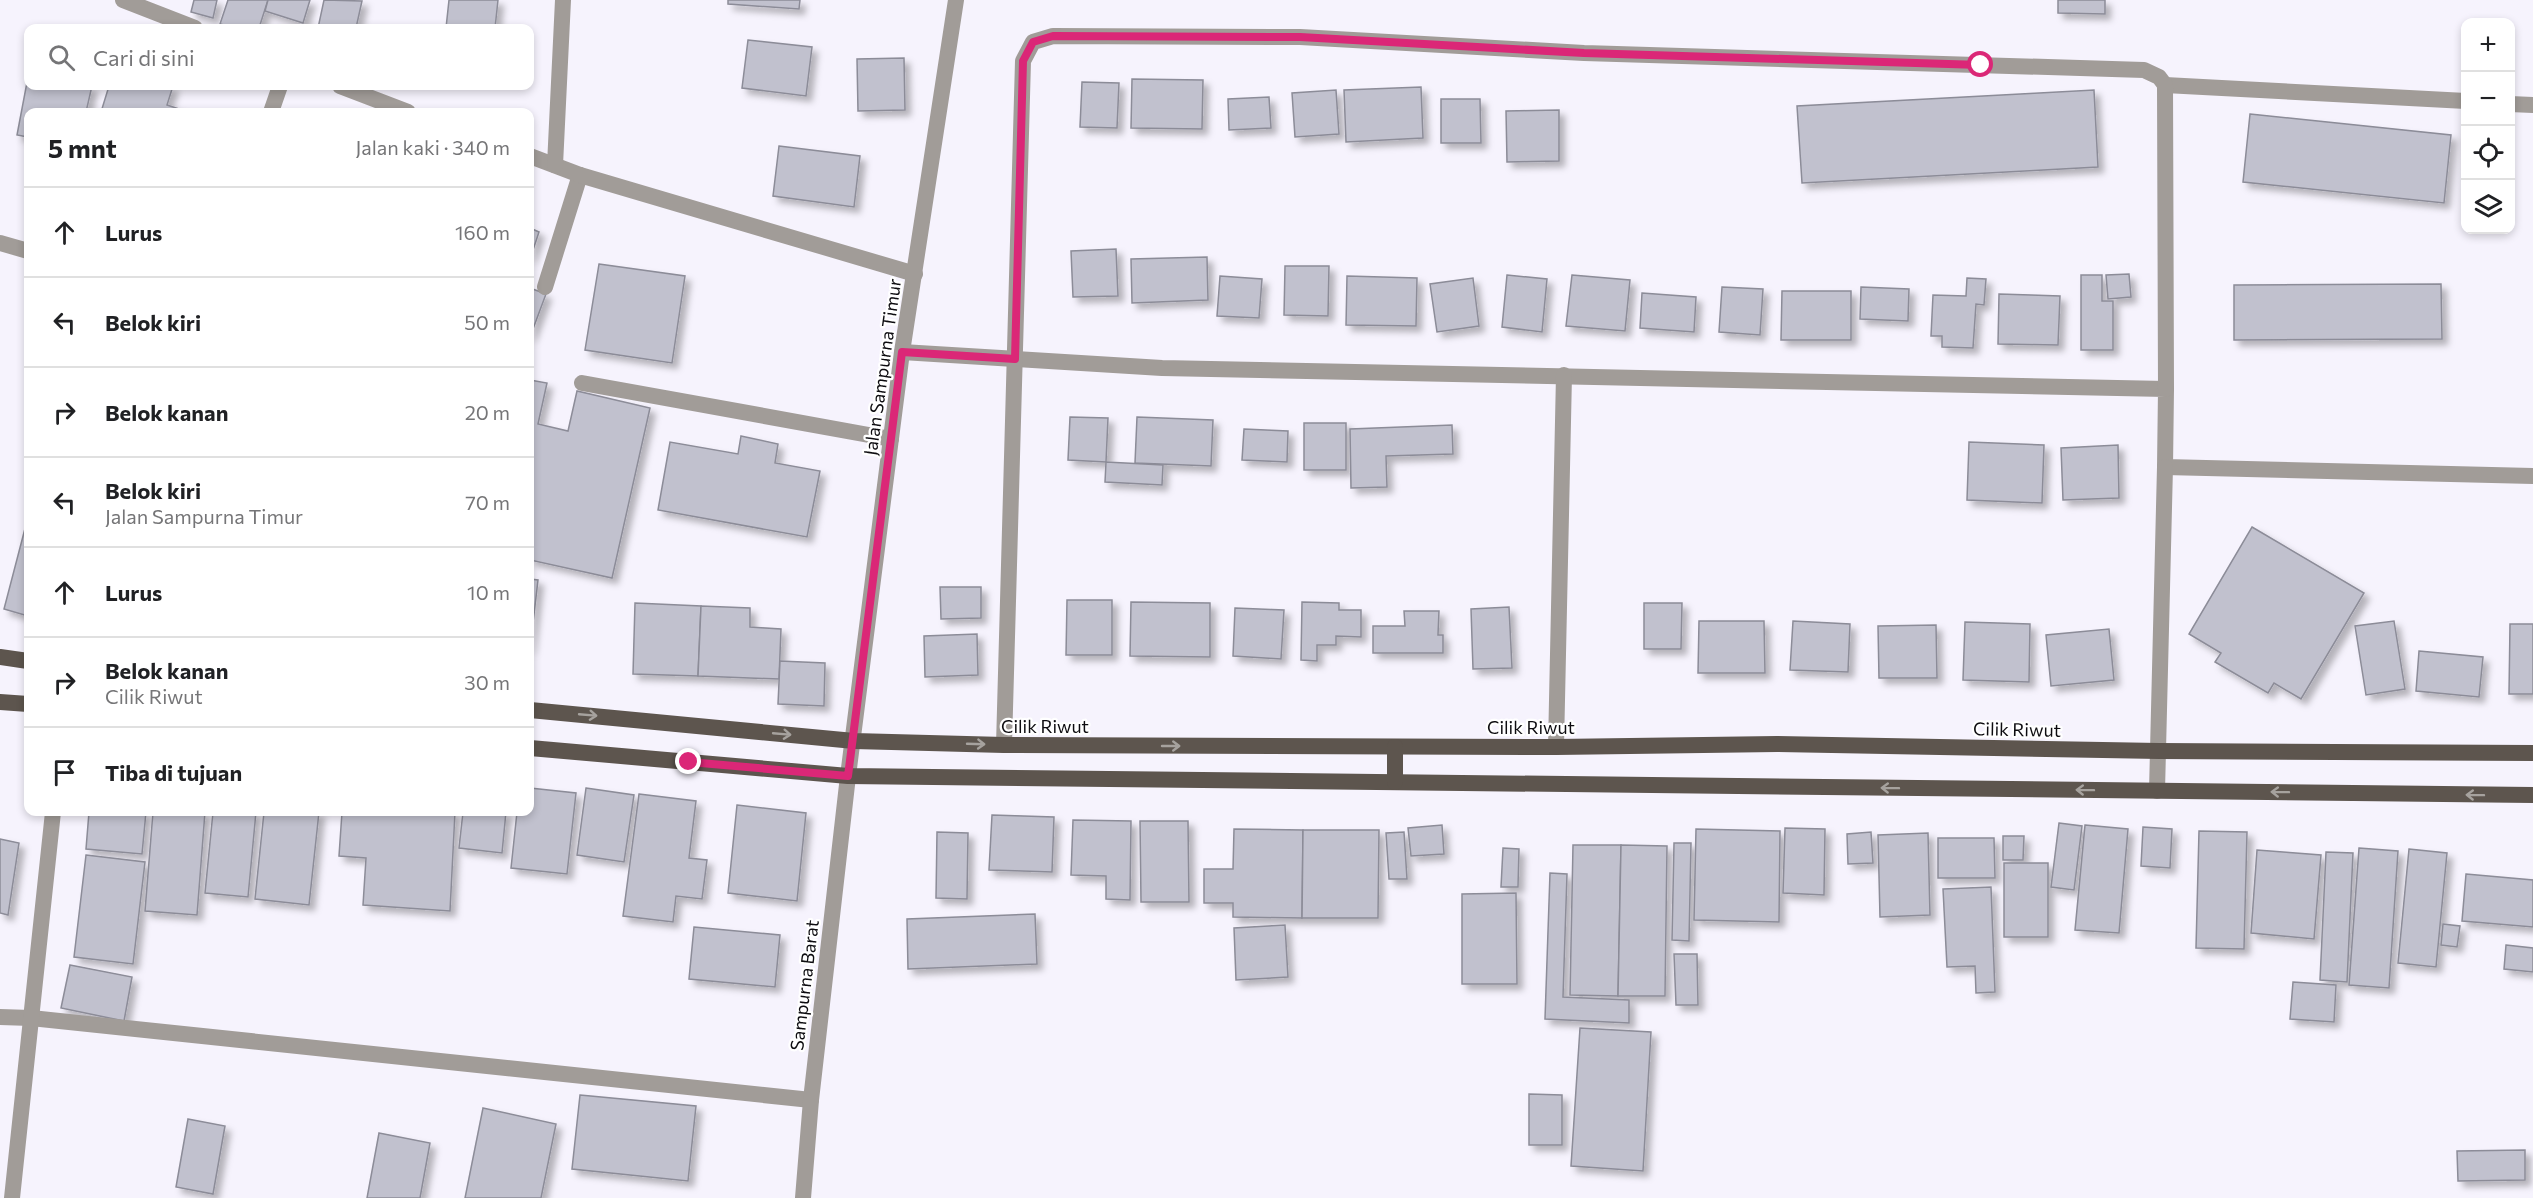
<!DOCTYPE html>
<html lang="id">
<meta charset="utf-8">
<style>
body{margin:0;font-family:Commissioner,sans-serif;background:#f6f6f6;color:#202124}
.controls{position:absolute;right:18px;top:18px;display:grid;overflow:hidden;border-radius:12px;box-shadow:0 3px 9px #0003}
.controls button{width:54px;height:54px;display:grid;place-items:center;padding:0;border:0;border-bottom:2px solid #e0e0e0;background:#fff;color:#202124;font:30px sans-serif}
.stop{position:absolute;width:18px;height:18px;margin:-14px;border:4px solid #db2777;border-radius:50%;background:#fff}
.stop.end{background:#db2777;border-color:#fff;box-shadow:0 2px 6px #0008}
.list{margin:0;padding:0;list-style:none}
h2{display:flex;justify-content:space-between;align-items:center;height:78px;margin:0;padding:0 24px;font-size:26px}
h2 small{font-size:20px;font-weight:400;color:#757577}
.list li{display:grid;grid-template-columns:39px 1fr auto;gap:18px;align-items:center;box-sizing:border-box;height:90px;padding:0 24px;border-top:2px solid #e0e0e0}
.list b{display:block;font-size:22px;white-space:nowrap}
.list p{margin:0;font-size:20px;white-space:nowrap;color:#757577}
.list em{font-size:20px;font-style:normal;color:#757577}
.icon{flex:none;width:33px;height:33px;fill:none;stroke:currentColor;stroke-width:2;stroke-linecap:round;stroke-linejoin:round}
.map{position:relative;flex:none;width:2533px;height:1198px;overflow:hidden}
.search{position:absolute;background:#fff;box-shadow:0 3px 9px #0003;left:24px;top:24px;width:510px;height:66px;display:flex;align-items:center;gap:15px;box-sizing:border-box;padding:0 21px;border-radius:12px;color:#757577;font-size:22px}
.panel{position:absolute;background:#fff;box-shadow:0 3px 9px #0003;left:24px;top:108px;width:510px;height:708px;border-radius:12px}
.map>svg:first-child{display:block}
</style>
<div class="map">
<svg width="2533" height="1198" viewBox="0 0 2533 1198">
<defs>
<filter id="shadow"><feDropShadow dx="5.5" dy="5.5" stdDeviation="3" flood-color="#0004"/></filter>
</defs>
<rect width="100%" height="100%" fill="#f6f3fd"/>
<!-- building -->
<g fill="#c1c1ce" stroke="#8c8c98" stroke-width="1.5" filter="url(#shadow)">
<polygon points="194,0 217,0 213,18 191,12"/>
<polygon points="228,0 268,0 259,28 235,28 220,24"/>
<polygon points="268,0 310,0 303,23 265,11"/>
<polygon points="324,0 362,1 356,28 318,28"/>
<polygon points="449,0 498,0 495,28 446,28"/>
<polygon points="728,0 800,0 799,9 728,4"/>
<polygon points="2058,0 2105,0 2105,14 2058,13"/>
<polygon points="748,40 812,47 806,96 742,88"/>
<polygon points="904,58 905,110 858,111 857,59"/>
<polygon points="28,77 28,86 92,86 86,112 28,112 28,137 17,135"/>
<polygon points="1132,79 1203,80 1202,129 1131,128"/>
<polygon points="1082,82 1119,83 1117,128 1080,127"/>
<polygon points="109,86 173,86 167,105 182,110 181,112 101,112"/>
<polygon points="1421,87 1423,138 1346,142 1344,90"/>
<polygon points="1336,90 1339,134 1295,137 1292,93"/>
<polygon points="2094,90 2098,167 1802,183 1797,106"/>
<polygon points="1269,97 1271,128 1229,130 1228,99"/>
<polygon points="1441,99 1480,99 1481,143 1441,143"/>
<polygon points="1559,110 1559,161 1507,162 1506,111"/>
<polygon points="2250,114 2451,135 2444,203 2243,182"/>
<polygon points="779,146 860,156 854,207 773,196"/>
<polygon points="530,228 539,232 530,259"/>
<polygon points="1116,249 1118,296 1073,297 1071,251"/>
<polygon points="1207,257 1208,300 1132,303 1131,259"/>
<polygon points="599,264 685,276 672,363 585,350"/>
<polygon points="1285,266 1329,266 1328,316 1284,315"/>
<polygon points="2129,274 2131,297 2108,299 2106,275"/>
<polygon points="1507,275 1547,279 1542,332 1502,327"/>
<polygon points="1572,275 1630,280 1625,331 1566,326"/>
<polygon points="2081,275 2102,275 2102,301 2113,301 2113,350 2081,350"/>
<polygon points="1220,276 1262,279 1259,318 1217,316"/>
<polygon points="1347,276 1417,278 1416,326 1346,325"/>
<polygon points="1473,278 1479,326 1437,332 1430,284"/>
<polygon points="1967,278 1986,279 1984,305 1976,304 1973,348 1942,347 1942,336 1931,336 1933,295 1966,296"/>
<polygon points="2441,284 2442,339 2234,340 2234,285"/>
<polygon points="1722,287 1763,289 1760,335 1719,332"/>
<polygon points="1861,287 1909,289 1908,321 1860,319"/>
<polygon points="530,288 546,294 530,337"/>
<polygon points="1782,291 1851,291 1851,340 1781,340"/>
<polygon points="1642,293 1696,297 1694,332 1640,328"/>
<polygon points="1999,294 2060,296 2058,345 1998,344"/>
<polygon points="530,380 547,383 538,424 568,431 577,391 650,408 612,578 530,560"/>
<polygon points="1070,417 1108,418 1106,462 1068,460"/>
<polygon points="1137,417 1213,420 1211,466 1135,463"/>
<rect x="1304" y="423" width="42" height="47"/>
<polygon points="1452,425 1453,454 1386,456 1387,487 1351,488 1350,429"/>
<polygon points="1244,429 1288,431 1287,462 1242,460"/>
<polygon points="741,436 778,444 775,463 820,471 807,537 658,510 670,442 738,454"/>
<polygon points="1969,442 2044,445 2042,503 1967,500"/>
<polygon points="2118,445 2119,498 2063,500 2061,448"/>
<polygon points="1106,462 1163,465 1162,485 1105,482"/>
<polygon points="28,517 28,616 4,609"/>
<polygon points="2252,527 2364,593 2301,699 2274,683 2268,693 2215,662 2221,653 2189,634"/>
<polygon points="530,579 538,580 530,649"/>
<polygon points="940,587 981,587 981,618 941,619"/>
<polygon points="1067,600 1112,600 1112,655 1066,655"/>
<polygon points="1131,602 1210,603 1210,657 1130,656"/>
<polygon points="1302,602 1339,603 1339,610 1361,610 1361,637 1336,636 1336,645 1317,645 1317,661 1301,660"/>
<polygon points="635,603 701,606 698,676 633,674"/>
<polygon points="1644,603 1682,603 1681,649 1644,649"/>
<polygon points="701,606 750,608 750,627 781,629 779,679 698,676"/>
<polygon points="1509,607 1512,668 1473,669 1471,609"/>
<polygon points="1235,608 1284,610 1281,659 1233,656"/>
<polygon points="1404,611 1439,611 1438,635 1443,635 1443,653 1373,653 1373,626 1405,626"/>
<polygon points="1699,621 1764,621 1765,673 1698,673"/>
<polygon points="1793,621 1850,624 1848,672 1790,670"/>
<polygon points="2394,621 2405,689 2366,695 2355,626"/>
<polygon points="1965,622 2030,624 2029,682 1963,680"/>
<polygon points="2510,624 2533,624 2533,694 2509,694"/>
<polygon points="1936,625 1937,678 1879,678 1878,626"/>
<polygon points="2109,629 2114,680 2051,686 2046,635"/>
<polygon points="977,634 978,675 925,677 924,636"/>
<polygon points="2419,651 2483,657 2479,697 2416,691"/>
<polygon points="780,661 825,663 824,706 778,704"/>
<polygon points="530,788 576,793 567,874 511,868 517,812 530,812"/>
<polygon points="586,788 634,795 624,862 577,855"/>
<polygon points="639,794 696,801 689,858 707,860 702,899 676,896 673,922 623,916"/>
<polygon points="737,805 806,813 797,901 728,893"/>
<polygon points="89,812 146,812 142,854 86,849"/>
<polygon points="153,812 205,812 197,915 145,911"/>
<polygon points="213,812 256,812 248,897 205,893"/>
<polygon points="264,812 319,812 309,905 255,899"/>
<polygon points="342,812 455,812 450,911 363,905 366,858 339,856"/>
<polygon points="463,812 506,812 502,853 459,848"/>
<polygon points="992,815 1054,817 1052,872 989,870"/>
<polygon points="1073,820 1131,821 1130,900 1106,899 1106,876 1071,875"/>
<polygon points="1140,821 1188,821 1189,902 1141,902"/>
<polygon points="2059,823 2082,826 2074,890 2051,887"/>
<polygon points="1442,825 1444,854 1411,856 1408,828"/>
<polygon points="2085,825 2128,829 2119,933 2075,930"/>
<polygon points="2143,827 2172,829 2170,868 2141,866"/>
<polygon points="1785,828 1825,829 1824,895 1783,893"/>
<polygon points="1234,829 1303,830 1302,918 1233,917 1233,903 1204,903 1204,869 1233,869"/>
<polygon points="1696,829 1780,831 1779,922 1694,920"/>
<polygon points="1303,830 1379,830 1378,918 1302,918"/>
<polygon points="2199,831 2247,832 2244,949 2196,948"/>
<polygon points="937,832 968,833 967,899 936,898"/>
<polygon points="1404,832 1407,879 1389,879 1386,833"/>
<polygon points="1871,832 1873,863 1848,864 1847,834"/>
<polygon points="1928,833 1930,915 1880,917 1878,835"/>
<polygon points="2003,836 2024,836 2023,860 2003,860"/>
<polygon points="1938,838 1994,838 1995,878 1938,878"/>
<polygon points="0,839 19,843 8,915 0,913"/>
<polygon points="1674,843 1691,843 1689,941 1672,940"/>
<polygon points="1573,845 1621,845 1618,996 1570,995"/>
<polygon points="1621,845 1667,846 1665,996 1618,996"/>
<polygon points="1503,848 1519,849 1518,887 1501,887"/>
<polygon points="2359,848 2398,851 2389,988 2349,985"/>
<polygon points="2409,849 2447,853 2436,967 2398,963"/>
<polygon points="2257,850 2321,855 2314,939 2251,933"/>
<polygon points="2326,852 2353,853 2347,982 2320,980"/>
<polygon points="86,855 145,862 133,964 74,957"/>
<rect x="2004" y="863" width="44" height="74"/>
<polygon points="1550,873 1567,874 1563,997 1629,1000 1629,1023 1545,1019"/>
<polygon points="2466,874 2533,880 2533,927 2462,921"/>
<polygon points="1991,887 1995,992 1976,993 1975,966 1947,967 1943,889"/>
<polygon points="1516,893 1517,984 1462,984 1462,894"/>
<polygon points="1035,914 1037,964 908,969 907,919"/>
<polygon points="2443,924 2460,926 2457,947 2441,945"/>
<polygon points="1285,925 1288,977 1236,980 1234,928"/>
<polygon points="694,927 780,935 775,987 689,979"/>
<polygon points="2506,945 2533,948 2533,972 2504,969"/>
<polygon points="1674,954 1697,954 1698,1005 1676,1005"/>
<polygon points="70,965 132,977 124,1021 61,1008"/>
<polygon points="2293,982 2336,985 2334,1022 2290,1019"/>
<polygon points="1580,1028 1651,1032 1643,1171 1571,1166"/>
<polygon points="1529,1094 1562,1095 1562,1145 1529,1145"/>
<polygon points="580,1095 696,1106 688,1181 572,1169"/>
<polygon points="483,1108 556,1124 541,1198 465,1198"/>
<polygon points="188,1119 225,1126 213,1194 176,1187"/>
<polygon points="379,1133 430,1143 420,1198 367,1198"/>
<polygon points="2525,1150 2525,1180 2458,1181 2457,1151"/>
</g>
<g fill="none" stroke-linecap="round" stroke-linejoin="round">
<!-- service -->
<g stroke="#a19c98" stroke-width="16">
<polyline points="271,112 280,86"/>
<polyline points="545,287 580,175"/>
<polyline points="582,383 891,439"/>
<polyline points="0,1017 31,1018"/>
</g>
<!-- minor -->
<g stroke="#a19c98" stroke-width="16">
<polyline points="123,0 195,28"/>
<polyline points="2165,85 2466,101"/>
<polyline points="340,86 408,112"/>
<polyline points="2510,104 2533,105"/>
<polyline points="530,156 580,175 915,274"/>
<polyline points="555,165 563,0"/>
<polyline points="0,243 28,251"/>
<polyline points="902,352 1162,368 2166,389 2165,467 2533,476"/>
<polyline points="1004,745 1023,61 1033,42 1053,36 1300,37 1584,53 2144,70 2159,77 2165,85 2166,389"/>
<polyline points="1556,747 1564,375"/>
<polyline points="2157,791 2165,467"/>
<polyline points="31,1018 811,1100"/>
<polyline points="12,1198 53,812"/>
<polyline points="803,1198 811,1100 848,776"/>
</g>
<!-- tertiary -->
<polyline stroke="#a19c98" stroke-width="16" points="848,776 902,352 956,0"/>
<!-- primary -->
<g stroke="#5d554e" stroke-width="16">
<polyline points="0,657 28,661"/>
<polyline points="0,702 28,704"/>
<polyline points="530,710 854,741 1004,745 1556,747 1777,744 2159,751 2533,753"/>
<polyline points="530,748 848,776 2533,795"/>
<polyline points="1395,782 1395,747"/>
</g>
</g>
<!-- one-way arrows -->
<defs><path id="oneway-shaft" d="M-6 0H5M1.5-3L5.5 0L1.5 3" fill="none" stroke-width="1.6" stroke-linecap="round" stroke-linejoin="round" transform="scale(1.5)"/></defs>
<g stroke="#a6a29e">
<use href="#oneway-shaft" transform="translate(588 715) rotate(5)"/>
<use href="#oneway-shaft" transform="translate(782 734) rotate(5)"/>
<use href="#oneway-shaft" transform="translate(976 744) rotate(2)"/>
<use href="#oneway-shaft" transform="translate(1171 746)"/>
<use href="#oneway-shaft" transform="translate(1890 788) rotate(-179)"/>
<use href="#oneway-shaft" transform="translate(2085 790) rotate(-179)"/>
<use href="#oneway-shaft" transform="translate(2280 792) rotate(-179)"/>
<use href="#oneway-shaft" transform="translate(2475 795) rotate(-179)"/>
</g>
<g fill="none" stroke-linecap="round" stroke-linejoin="round">
<!-- route -->
<polyline stroke="#db2777" stroke-width="8" points="689,762 848,776 902,352 1015,359 1023,61 1033,42 1053,36 1300,37 1584,53 1981,65"/>
</g>
<g text-anchor="middle" dominant-baseline="central" stroke-width="4.5" stroke-linejoin="round" paint-order="stroke">
<!-- street labels -->
<g font-size="18" fill="#0d0c10" stroke="#fff">
<text transform="translate(882 367) rotate(-82)">Jalan Sampurna Timur</text>
<text x="1045" y="726">Cilik Riwut</text>
<text x="1531" y="727">Cilik Riwut</text>
<text transform="translate(2017 729) rotate(1)">Cilik Riwut</text>
<text transform="translate(804 985) rotate(-83)">Sampurna Barat</text>
</g>
</g>
</svg>
<div class="controls">
<button>+</button>
<button>−</button>
<button><svg class="icon" aria-label="locate" viewBox="0 0 24 24"><circle cx="12" cy="12" r="6"/><path d="M12 2v4M12 18v4M2 12h4M18 12h4"/></svg></button>
<button><svg class="icon" aria-label="layers" viewBox="0 0 24 24"><path d="M12 4l9 5-9 5-9-5zM3 14l9 5 9-5"/></svg></button>
</div>
<div class="stop" style="left:1981px;top:65px"></div>
<div class="stop end" style="left:689px;top:762px"></div>
<div class="search"><svg class="icon" aria-label="search" viewBox="0 0 24 24"><circle cx="10" cy="10" r="6"/><path d="M15 15l6 6"/></svg>Cari di sini</div>
<section class="panel">
<h2>5 mnt<small>Jalan kaki · 340 m</small></h2>
<ul class="list">
<li><svg class="icon" aria-label="ahead" viewBox="0 0 24 24"><path d="M12 20V5M6 11l6-6 6 6"/></svg><div><b>Lurus</b></div><em>160 m</em></li>
<li><svg class="icon" aria-label="left" viewBox="0 0 24 24"><path d="M17 20v-9H6M10 6l-5 5 5 5"/></svg><div><b>Belok kiri</b></div><em>50 m</em></li>
<li><svg class="icon" aria-label="right" viewBox="0 0 24 24"><path d="M7 20v-9h11M14 6l5 5-5 5"/></svg><div><b>Belok kanan</b></div><em>20 m</em></li>
<li><svg class="icon" aria-label="left" viewBox="0 0 24 24"><path d="M17 20v-9H6M10 6l-5 5 5 5"/></svg><div><b>Belok kiri</b><p>Jalan Sampurna Timur</p></div><em>70 m</em></li>
<li><svg class="icon" aria-label="ahead" viewBox="0 0 24 24"><path d="M12 20V5M6 11l6-6 6 6"/></svg><div><b>Lurus</b></div><em>10 m</em></li>
<li><svg class="icon" aria-label="right" viewBox="0 0 24 24"><path d="M7 20v-9h11M14 6l5 5-5 5"/></svg><div><b>Belok kanan</b><p>Cilik Riwut</p></div><em>30 m</em></li>
<li><svg class="icon" aria-label="arrive" viewBox="0 0 24 24"><path d="M6 21V4h12l-3 4 3 4H6"/></svg><div><b>Tiba di tujuan</b></div></li>
</ul>
</section>
</div>
